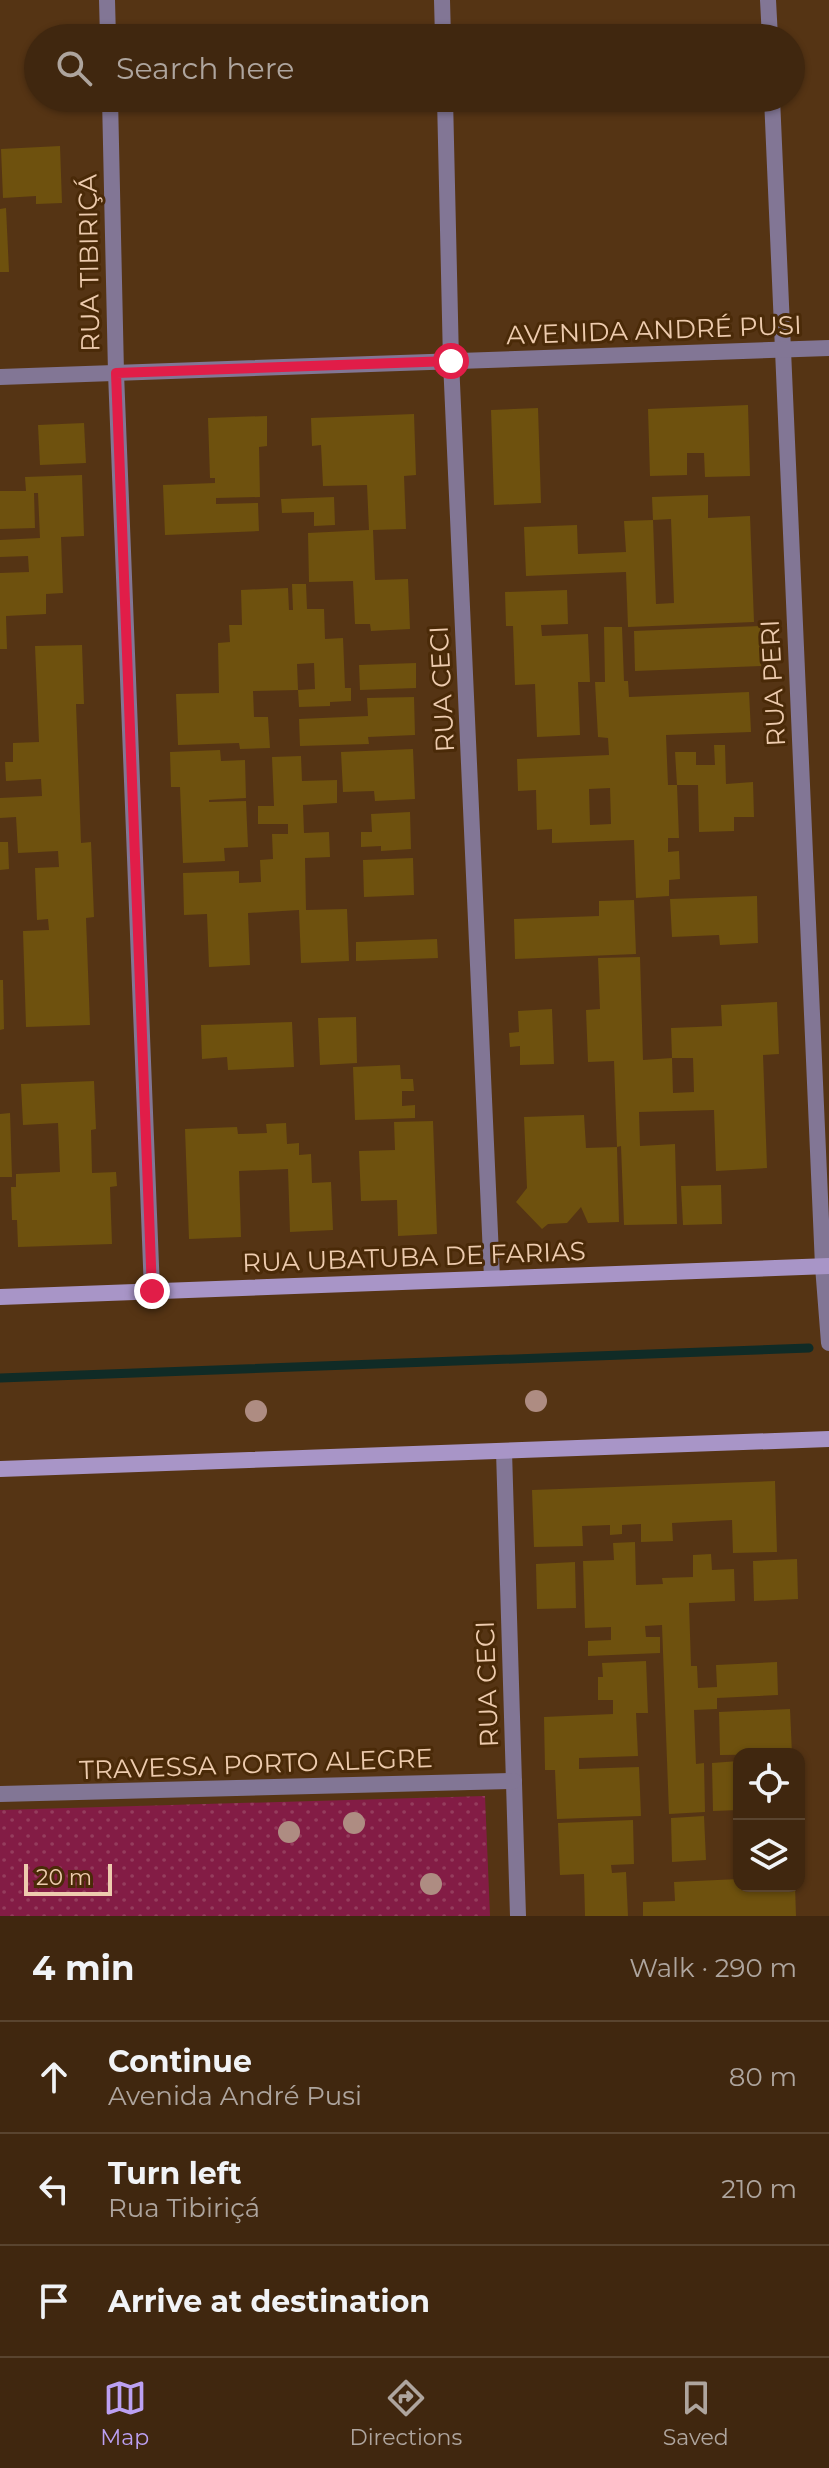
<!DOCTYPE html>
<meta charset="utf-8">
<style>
body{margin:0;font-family:Montserrat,sans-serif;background:#472f18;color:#f1f3f6}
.controls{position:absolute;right:24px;bottom:24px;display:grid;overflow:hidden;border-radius:16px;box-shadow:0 2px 6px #0004}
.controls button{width:72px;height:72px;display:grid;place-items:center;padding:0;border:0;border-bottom:2px solid #59442f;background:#40270f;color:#f1f3f6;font:40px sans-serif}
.scale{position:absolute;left:24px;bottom:20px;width:88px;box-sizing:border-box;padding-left:8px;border:4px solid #edcbae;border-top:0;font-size:22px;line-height:28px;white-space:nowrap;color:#edcbae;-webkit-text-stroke:6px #4a2a08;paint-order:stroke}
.stop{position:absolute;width:24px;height:24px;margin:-18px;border:6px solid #e11d48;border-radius:50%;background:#fff}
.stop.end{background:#e11d48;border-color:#fff;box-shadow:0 2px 8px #0008}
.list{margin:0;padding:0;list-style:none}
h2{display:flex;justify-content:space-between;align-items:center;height:104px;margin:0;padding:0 32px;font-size:34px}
h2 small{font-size:26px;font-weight:400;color:#aea59e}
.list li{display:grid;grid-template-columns:52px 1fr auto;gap:24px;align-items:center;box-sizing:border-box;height:112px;padding:0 32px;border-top:2px solid #59442f}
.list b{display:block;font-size:30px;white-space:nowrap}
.list p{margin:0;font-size:26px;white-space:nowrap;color:#aea59e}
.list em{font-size:26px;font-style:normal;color:#aea59e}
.icon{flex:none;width:44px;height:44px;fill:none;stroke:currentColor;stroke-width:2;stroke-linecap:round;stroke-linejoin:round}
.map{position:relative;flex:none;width:829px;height:1916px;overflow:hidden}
.search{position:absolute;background:#40270f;box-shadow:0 2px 6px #0004;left:24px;right:24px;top:24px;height:88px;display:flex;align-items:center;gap:20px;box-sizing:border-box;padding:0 28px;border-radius:44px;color:#aea59e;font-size:30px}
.sheet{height:440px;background:#40270f}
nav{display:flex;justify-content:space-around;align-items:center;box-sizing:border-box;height:112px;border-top:2px solid #59442f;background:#40270f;font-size:22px;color:#aea59e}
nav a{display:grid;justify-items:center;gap:4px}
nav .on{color:#bca0f2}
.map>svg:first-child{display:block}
</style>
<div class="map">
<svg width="829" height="1916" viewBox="0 0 829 1916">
<defs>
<pattern id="park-dots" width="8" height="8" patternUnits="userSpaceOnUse" patternTransform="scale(2)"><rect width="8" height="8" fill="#831c45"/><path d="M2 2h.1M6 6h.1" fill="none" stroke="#953c5d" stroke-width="1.8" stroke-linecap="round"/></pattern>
</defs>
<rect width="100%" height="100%" fill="#553414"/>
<!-- park -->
<polygon fill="url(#park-dots)" points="485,1796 490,1916 0,1916 0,1810"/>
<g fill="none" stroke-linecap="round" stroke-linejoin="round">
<!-- stream -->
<polyline stroke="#102b26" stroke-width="9" points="0,1378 809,1348"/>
</g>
<!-- building -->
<g fill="#6e510e" fill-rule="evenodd">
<polygon points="60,146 62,203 36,204 36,196 3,198 1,149"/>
<polygon points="6,208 9,272 0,272 0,209"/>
<polygon points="748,405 750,476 705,477 704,453 687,453 687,475 650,476 648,409"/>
<polygon points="538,408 541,503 494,505 491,410"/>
<polygon points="414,414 416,475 404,476 406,529 373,530 375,580 408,579 410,629 371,631 370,624 355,624 353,581 309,582 308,533 369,530 367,485 323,486 321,445 312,446 311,418"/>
<polygon points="267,416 267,446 259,447 260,497 216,498 216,504 258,503 259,531 165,535 163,485 215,483 215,478 210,478 208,418"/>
<polygon points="84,423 86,463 40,465 38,425"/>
<polygon points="82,475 84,536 61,537 63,593 46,594 46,614 6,616 7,649 0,649 0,573 29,572 28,556 0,557 0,540 40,538 38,493 34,493 35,528 0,529 0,491 26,491 25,477"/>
<path d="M708 495V518L750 516 754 622 628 627 626 572 526 576 524 527 577 525 578 554 626 552 624 521 653 520 652 497ZM671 519 674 603 656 604 653 520Z"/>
<polygon points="334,497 335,525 314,526 314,512 282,513 281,499"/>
<polygon points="292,584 306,584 307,609 324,609 325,639 343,638 345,688 351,688 351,701 330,702 330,706 299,707 298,690 315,689 314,663 297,664 298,690 253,691 254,717 268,717 270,748 240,749 239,743 178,745 176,694 219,693 218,643 230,642 229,625 242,625 241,590 288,588 289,610 293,610"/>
<polygon points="567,590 568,624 541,625 542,636 588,634 590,682 578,682 580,735 537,737 535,684 515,685 513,626 506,626 505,592"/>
<polygon points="760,626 761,666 635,671 634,631"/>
<path d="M604 627H622L624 681H628L629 697 749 692 751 732 666 735 668 785H677L675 752H696V765H715L714 745H725L726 784 753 782 754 817H734V831L699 832 698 785H677L679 838H668V852L679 851 680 879 669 880V896L636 898 634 840 552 843V829L537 830 536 790 518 791 517 759 609 755 608 738 598 737 595 682H605ZM610 788 611 824 590 825 589 789Z"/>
<polygon points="82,645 84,704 76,704 81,843 91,842 94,917 86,918 90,1025 26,1027 23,931 49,930 48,919 37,920 35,868 59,867 58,851 18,853 16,817 0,818 0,798 42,796 41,779 6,781 5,762 13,762 13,743 39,742 35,646"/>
<polygon points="416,663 416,688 360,690 359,665"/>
<polygon points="414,697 415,735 368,737 369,744 300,746 299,719 368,716 367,698"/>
<polygon points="413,749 415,799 375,801 374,791 343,792 341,752"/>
<polygon points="220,750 221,761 245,760 246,798 209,800 209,802 246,801 248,847 224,848 225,861 183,863 180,787 171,787 170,752"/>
<polygon points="301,756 302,781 337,780 337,803 303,805 304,833 329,832 330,857 305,858 306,910 347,909 349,961 301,963 299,910 248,913 250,965 209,967 207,914 184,915 183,873 239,871 239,883 261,882 260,860 273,859 272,834 288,834 288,824 258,824 258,806 274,806 272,757"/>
<polygon points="410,812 411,849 381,851 381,846 361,847 361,832 372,832 371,814"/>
<polygon points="0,842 8,842 9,869 0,870"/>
<polygon points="413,858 414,895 364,897 363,860"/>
<polygon points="757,896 758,943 720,945 719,935 672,937 670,899"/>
<polygon points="634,900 636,954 515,959 514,919 599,916 599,901"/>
<polygon points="437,939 438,958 356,961 356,942"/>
<polygon points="640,957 643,1060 672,1058 673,1093 694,1092 693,1058 672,1058 671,1028 722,1026 721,1005 777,1002 779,1054 763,1055 767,1168 716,1171 714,1110 639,1112 640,1146 675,1144 677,1224 624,1225 621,1146 617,1147 614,1061 588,1062 586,1010 600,1009 598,958"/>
<polygon points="0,980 3,980 4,1029 0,1030"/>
<polygon points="552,1009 554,1064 520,1065 520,1046 510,1047 509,1033 519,1032 518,1011"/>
<polygon points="356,1017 357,1063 320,1065 318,1018"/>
<polygon points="292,1022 294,1067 228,1070 227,1057 202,1059 201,1025"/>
<polygon points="400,1065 401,1079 413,1079 414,1091 402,1091 402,1106 415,1105 415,1118 355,1120 353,1067"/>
<polygon points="94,1081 96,1129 91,1130 92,1173 116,1172 117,1186 110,1187 112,1244 18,1247 17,1220 12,1220 11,1187 16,1187 16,1174 60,1172 58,1123 23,1125 21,1084"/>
<polygon points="10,1113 12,1177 0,1177 0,1114"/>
<polygon points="584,1115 586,1148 617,1147 619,1222 588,1223 581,1207 567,1223 548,1224 542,1229 516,1202 527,1188 524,1117"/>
<polygon points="433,1121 437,1234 398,1236 397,1200 361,1201 359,1151 395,1150 394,1122"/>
<polygon points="286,1123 287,1144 299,1143 299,1155 311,1154 312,1183 331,1182 333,1230 290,1232 288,1169 239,1171 241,1237 189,1239 185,1129 237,1127 238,1134 267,1133 266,1124"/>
<polygon points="721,1185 722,1224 683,1225 681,1186"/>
<polygon points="775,1481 777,1552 733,1553 732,1520 672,1523 673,1541 641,1542 641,1524 622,1525 622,1534 610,1535 610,1525 582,1526 583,1546 534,1547 532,1490"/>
<polygon points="635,1542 636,1585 663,1584 662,1578 693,1577 693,1555 711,1554 712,1570 734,1569 735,1601 689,1603 691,1666 697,1666 698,1688 717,1687 716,1665 777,1662 778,1695 717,1698 717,1709 694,1710 696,1764 704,1763 705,1812 669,1814 662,1625 645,1626 646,1637 660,1637 660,1653 588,1656 588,1641 611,1640 611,1627 585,1628 583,1561 614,1560 613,1543"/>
<polygon points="797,1559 798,1599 754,1601 753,1561"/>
<polygon points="575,1562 576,1608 537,1609 536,1564"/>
<polygon points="646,1661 648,1713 636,1713 638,1756 579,1758 579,1769 639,1767 641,1816 557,1819 555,1770 545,1770 544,1717 613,1714 613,1700 598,1700 598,1677 603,1677 602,1663"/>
<polygon points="790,1709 792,1754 720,1755 719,1712"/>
<polygon points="739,1761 739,1810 713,1811 712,1763"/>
<polygon points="704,1816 706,1860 672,1862 671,1818"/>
<polygon points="633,1820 634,1864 611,1865 612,1873 626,1872 628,1916 585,1916 584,1874 560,1875 558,1823"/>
<polygon points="739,1879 739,1886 795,1886 796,1916 643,1916 643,1902 675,1901 674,1882"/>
</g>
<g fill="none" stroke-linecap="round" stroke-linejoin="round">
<!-- street -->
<g stroke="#827695" stroke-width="16">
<polyline points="107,0 108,38"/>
<polyline points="442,0 443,38"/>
<polyline points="768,0 770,38"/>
<polyline points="110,98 116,373 152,1291"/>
<polyline points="445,98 451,361 492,1278"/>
<polyline points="772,98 823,1266 829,1343"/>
<polyline points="0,377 829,348"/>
<polyline points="504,1451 518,1916"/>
<polyline points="0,1794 514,1781"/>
</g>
<!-- secondary -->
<g stroke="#a895c7" stroke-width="16">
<polyline points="0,1297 829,1266"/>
<polyline points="0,1469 829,1439"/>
</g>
</g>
<!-- trees -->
<g fill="#ae8c82">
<circle cx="536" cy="1401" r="11"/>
<circle cx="256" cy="1411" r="11"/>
<circle cx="354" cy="1823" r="11"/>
<circle cx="289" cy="1832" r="11"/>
<circle cx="431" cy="1884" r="11"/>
</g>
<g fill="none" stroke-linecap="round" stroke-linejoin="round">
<!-- route -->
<polyline stroke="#e11d48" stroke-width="10" points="152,1291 116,373 451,361"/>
</g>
<g text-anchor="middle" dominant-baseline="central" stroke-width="6" stroke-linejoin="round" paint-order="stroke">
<!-- street labels -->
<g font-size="26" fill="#edcbae" stroke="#4a2a08">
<text transform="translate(89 263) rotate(-91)">RUA TIBIRIÇÁ</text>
<text transform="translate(654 330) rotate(-2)">AVENIDA ANDRÉ PUSI</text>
<text transform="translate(773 683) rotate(-93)">RUA PERI</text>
<text transform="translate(442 689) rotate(-93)">RUA CECI</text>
<text transform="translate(414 1257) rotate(-2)">RUA UBATUBA DE FARIAS</text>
<text transform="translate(487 1684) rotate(-92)">RUA CECI</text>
<text transform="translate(256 1764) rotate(-2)">TRAVESSA PORTO ALEGRE</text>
</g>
</g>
</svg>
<div class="controls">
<button><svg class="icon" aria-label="locate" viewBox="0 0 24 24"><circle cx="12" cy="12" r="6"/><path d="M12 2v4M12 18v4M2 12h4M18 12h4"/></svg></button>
<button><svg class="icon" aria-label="layers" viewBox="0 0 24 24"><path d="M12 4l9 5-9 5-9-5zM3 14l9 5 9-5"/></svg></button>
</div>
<div class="scale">20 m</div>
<div class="stop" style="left:451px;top:361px"></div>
<div class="stop end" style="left:152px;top:1291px"></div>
<div class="search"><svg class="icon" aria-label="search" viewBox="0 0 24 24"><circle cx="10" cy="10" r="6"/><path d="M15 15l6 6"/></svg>Search here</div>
</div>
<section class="sheet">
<h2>4 min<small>Walk · 290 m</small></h2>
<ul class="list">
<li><svg class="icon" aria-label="ahead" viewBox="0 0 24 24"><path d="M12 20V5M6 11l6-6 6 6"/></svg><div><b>Continue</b><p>Avenida André Pusi</p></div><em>80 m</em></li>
<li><svg class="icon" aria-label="left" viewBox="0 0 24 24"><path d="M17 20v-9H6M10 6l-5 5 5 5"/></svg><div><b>Turn left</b><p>Rua Tibiriçá</p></div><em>210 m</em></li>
<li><svg class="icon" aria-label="arrive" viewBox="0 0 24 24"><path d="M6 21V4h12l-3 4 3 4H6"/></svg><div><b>Arrive at destination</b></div></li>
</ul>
</section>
<nav>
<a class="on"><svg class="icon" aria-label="map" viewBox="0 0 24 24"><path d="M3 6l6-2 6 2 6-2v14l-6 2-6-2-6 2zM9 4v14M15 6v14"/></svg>Map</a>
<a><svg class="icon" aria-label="directions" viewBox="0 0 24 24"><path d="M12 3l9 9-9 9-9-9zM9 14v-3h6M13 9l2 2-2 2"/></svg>Directions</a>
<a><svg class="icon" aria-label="saved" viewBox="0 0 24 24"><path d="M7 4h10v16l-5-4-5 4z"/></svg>Saved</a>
</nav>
